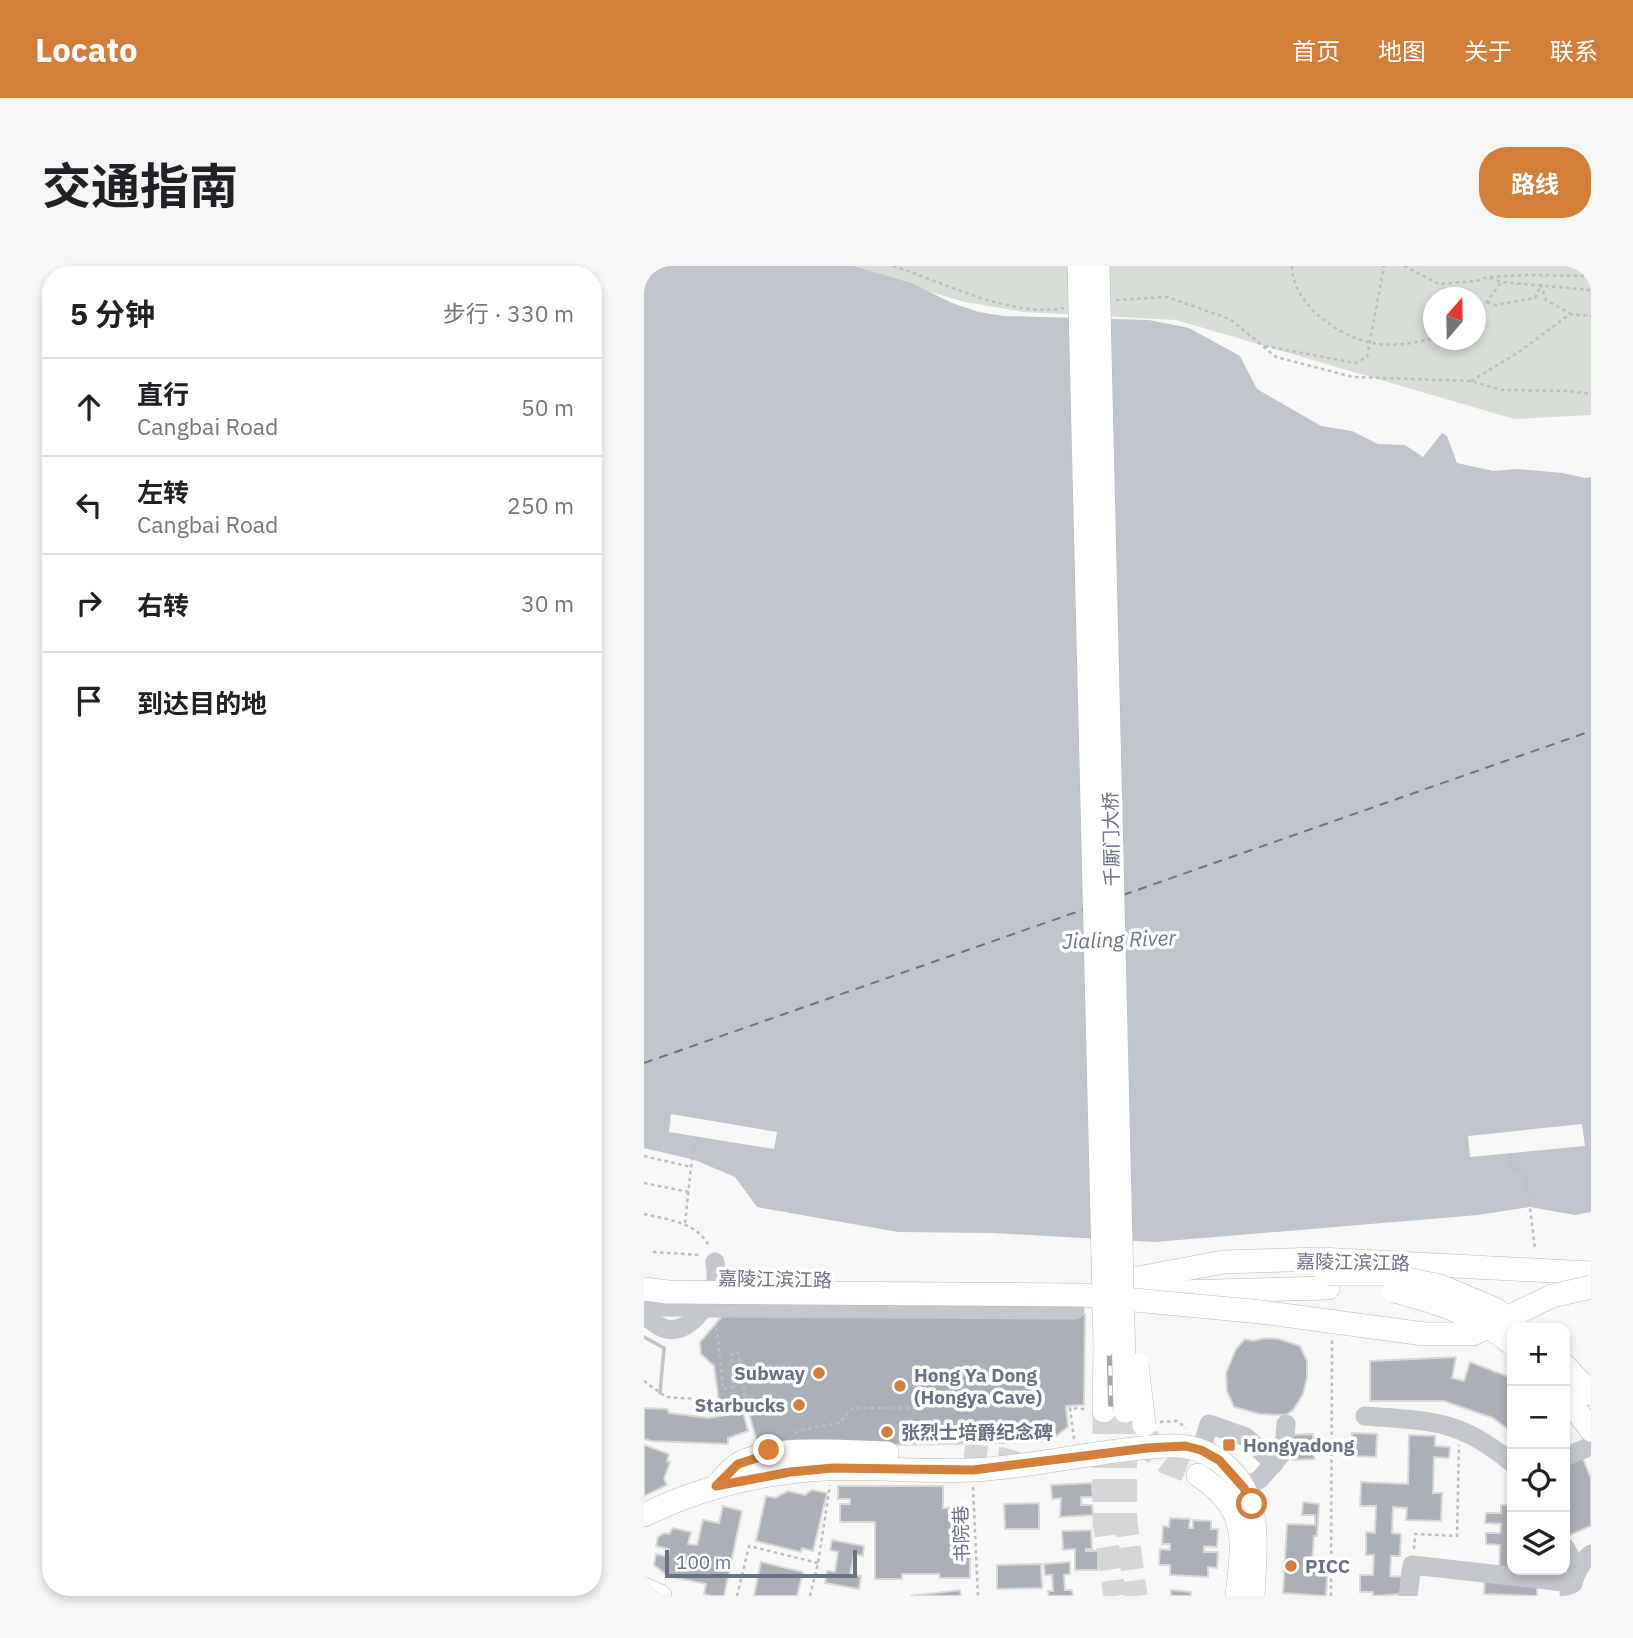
<!DOCTYPE html>
<html lang="zh">
<meta charset="utf-8">
<style>
body{margin:0;font-family:"IBM Plex Sans","Noto Sans SC",sans-serif;background:#f6f6f6;color:#202124}
.controls{position:absolute;right:21px;bottom:21px;display:grid;overflow:hidden;border-radius:14px;box-shadow:0 4px 10px #0003}
.controls button{width:63px;height:63px;display:grid;place-items:center;padding:0;border:0;border-bottom:2px solid #e0e0e0;background:#fff;color:#202124;font:35px sans-serif}
.compass{position:absolute;left:779px;top:21px;width:63px;height:63px;border-radius:50%;background:#fff;box-shadow:0 4px 10px #0003;rotate:20deg}
.scale{position:absolute;left:21px;bottom:18px;width:192px;box-sizing:border-box;padding-left:7px;border:4px solid #697283;border-top:0;font-size:19px;line-height:24px;white-space:nowrap;color:#697283;-webkit-text-stroke:5px #fff;paint-order:stroke}
.stop{position:absolute;width:21px;height:21px;margin:-16px;border:5px solid #d37f39;border-radius:50%;background:#fff}
.stop.end{background:#d37f39;border-color:#fff;box-shadow:0 2px 7px #0008}
.list{margin:0;padding:0;list-style:none}
h2{display:flex;justify-content:space-between;align-items:center;height:91px;margin:0;padding:0 28px;font-size:30px}
h2 small{font-size:23px;font-weight:400;color:#757577}
.list li{display:grid;grid-template-columns:46px 1fr auto;gap:21px;align-items:center;box-sizing:border-box;height:98px;padding:0 28px;border-top:2px solid #e0e0e0}
.list b{display:block;font-size:26px;white-space:nowrap}
.list p{margin:0;font-size:23px;white-space:nowrap;color:#757577}
.list em{font-size:23px;font-style:normal;color:#757577}
.icon{flex:none;width:38px;height:38px;fill:none;stroke:currentColor;stroke-width:2;stroke-linecap:round;stroke-linejoin:round}
.map{position:relative;flex:none;width:947px;height:1330px;overflow:hidden;border-radius:28px}
header{display:flex;align-items:center;gap:42px;box-sizing:border-box;height:98px;padding:0 35px;background:#d37f39;color:#fff}
header strong{font-size:33px}
nav{display:flex;gap:38px;margin-inline-start:auto;font-size:24px}
.intro{display:flex;align-items:center;justify-content:space-between;box-sizing:border-box;height:168px;padding:0 42px}
h1{margin:0;font-size:49px}
.button{padding:18px 32px;border-radius:28px;background:#d37f39;color:#fff;font-size:24px;font-weight:700}
main{display:flex;gap:42px;padding:0 42px}
aside{flex:1;background:#fff;border-radius:28px;box-shadow:0 4px 10px #0003}
.map>svg:first-child{display:block}
</style>
<header>
<strong>Locato</strong>
<nav><a>首页</a><a>地图</a><a>关于</a><a>联系</a></nav>
</header>
<div class="intro"><h1>交通指南</h1><a class="button">路线</a></div>
<main>
<aside>
<h2>5 分钟<small>步行 · 330 m</small></h2>
<ul class="list">
<li><svg class="icon" aria-label="ahead" viewBox="0 0 24 24"><path d="M12 20V5M6 11l6-6 6 6"/></svg><div><b>直行</b><p>Cangbai Road</p></div><em>50 m</em></li>
<li><svg class="icon" aria-label="left" viewBox="0 0 24 24"><path d="M17 20v-9H6M10 6l-5 5 5 5"/></svg><div><b>左转</b><p>Cangbai Road</p></div><em>250 m</em></li>
<li><svg class="icon" aria-label="right" viewBox="0 0 24 24"><path d="M7 20v-9h11M14 6l5 5-5 5"/></svg><div><b>右转</b></div><em>30 m</em></li>
<li><svg class="icon" aria-label="arrive" viewBox="0 0 24 24"><path d="M6 21V4h12l-3 4 3 4H6"/></svg><div><b>到达目的地</b></div></li>
</ul>
</aside>
<div class="map">
<svg width="947" height="1330" viewBox="0 0 947 1330">
<rect width="100%" height="100%" fill="#f7f7f5"/>
<!-- green -->
<path fill="#d7ded6" fill-rule="evenodd" d="M0 0H947V149L870 153 532 54 380 46 321 36 286 26C358 71 462 42 545 62L555 113ZM790 32H832V74H790Z"/>
<!-- water -->
<polygon fill="#bfc5cb" points="0,0 209,0 267,17 308,37 334,46 359,50 505,54 545,62 596,90 613,123 677,160 708,165 734,178 761,179 779,191 798,167 803,170 813,197 849,205 873,203 919,207 941,212 947,211 947,946 931,949 886,941 834,949 511,976 347,967 254,966 113,941 91,911 51,894 0,882"/>
<!-- pier -->
<g fill="#f7f7f5">
<polygon points="27,848 133,866 130,883 25,866"/>
<polygon points="938,858 941,880 826,891 824,870"/>
</g>
<g fill="none" stroke-linecap="round" stroke-linejoin="round">
<!-- stream -->
<polyline stroke="#bfc5cb" stroke-width="3.5" points="0,1071 20,1082 16,1127"/>
<!-- ferry -->
<g stroke="#6a7885" stroke-width="2" stroke-dasharray="9 7" stroke-linecap="butt">
<polyline points="479,629 947,465"/>
<polyline points="0,797 441,643"/>
</g>
</g>
<!-- building -->
<g fill="#abafb7" stroke="#d8d9d7" stroke-width="2">
<polygon points="344,1047 441,1048 440,1139 422,1140 424,1161 412,1170 395,1176 143,1181 114,1179 104,1144 76,1143 70,1100 57,1088 56,1076 80,1048"/>
<polygon points="621,1072 635,1073 656,1080 663,1095 663,1112 659,1128 649,1144 642,1149 616,1148 590,1141 583,1125 582,1107 592,1083 601,1073 609,1075"/>
<polygon points="812,1091 808,1112 820,1115 826,1096 868,1112 868,1166 849,1152 800,1135 726,1135 726,1095"/>
<polygon points="0,1142 23,1143 25,1147 65,1152 99,1146 104,1165 84,1172 84,1178 7,1175 0,1173"/>
<polygon points="708,1167 733,1168 732,1191 707,1190"/>
<polygon points="669,1168 670,1193 648,1194 647,1169"/>
<polygon points="765,1169 791,1170 791,1180 806,1181 805,1192 790,1191 789,1227 798,1227 797,1255 762,1254 763,1242 749,1241 748,1267 757,1268 756,1290 747,1290 746,1310 761,1311 760,1328 729,1330 729,1326 716,1326 716,1309 729,1309 730,1289 722,1289 722,1266 731,1267 732,1240 716,1240 717,1216 764,1218"/>
<polygon points="0,1179 25,1188 23,1195 26,1196 20,1213 23,1219 0,1230"/>
<polygon points="937,1188 947,1212 947,1260 921,1271 921,1195"/>
<polygon points="448,1217 449,1231 437,1231 437,1239 448,1239 449,1249 416,1251 417,1232 408,1233 407,1219"/>
<polygon points="194,1220 299,1220 299,1242 326,1242 326,1312 296,1312 295,1308 258,1308 258,1313 231,1313 231,1256 196,1256 196,1238 206,1238 206,1233 194,1233"/>
<polygon points="168,1224 183,1227 169,1285 158,1282 157,1286 112,1275 122,1230 131,1232 144,1225 161,1229"/>
<polygon points="659,1236 675,1238 673,1270 670,1270 668,1295 684,1296 682,1330 639,1327 643,1258 671,1259 671,1249 658,1249"/>
<polygon points="395,1237 395,1263 361,1263 360,1238"/>
<polygon points="857,1239 868,1239 868,1304 893,1311 893,1330 840,1328 841,1308 855,1309 856,1279 842,1278 842,1267 856,1267 857,1258 841,1257 842,1247 857,1247"/>
<polygon points="79,1240 98,1245 80,1330 68,1330 60,1328 62,1318 24,1310 10,1299 12,1288 24,1291 25,1283 12,1280 14,1271 21,1267 25,1268 29,1262 47,1266 44,1278 53,1279 59,1254 75,1257"/>
<polygon points="526,1252 546,1253 545,1262 549,1262 549,1254 567,1255 567,1263 574,1263 573,1281 560,1280 560,1286 574,1286 573,1302 564,1301 564,1311 526,1309 526,1299 515,1299 516,1283 526,1284 526,1278 518,1278 519,1260 525,1261"/>
<polygon points="447,1264 448,1283 442,1283 442,1285 454,1285 454,1304 431,1304 431,1283 419,1284 418,1265"/>
<polygon points="188,1274 220,1280 219,1290 210,1288 206,1309 217,1310 215,1323 181,1317 183,1305 191,1306 194,1286 186,1284"/>
<polygon points="117,1296 159,1306 153,1330 110,1330"/>
<polygon points="426,1296 426,1308 420,1309 421,1324 428,1324 429,1330 405,1330 404,1325 409,1325 408,1309 401,1309 400,1298"/>
<polygon points="397,1298 398,1322 353,1323 353,1299"/>
<polygon points="316,1324 317,1330 266,1330"/>
<polygon points="527,1324 547,1326 547,1330 527,1330"/>
</g>
<g fill="none" stroke-linecap="round" stroke-linejoin="round">
<!-- major-tunnel -->
<g stroke="#d4d6d8" stroke-width="23" stroke-dasharray="23 11" stroke-linecap="butt">
<polyline points="460,1145 460,1257 471,1330"/>
<polyline points="481,1145 482,1257 492,1330"/>
<polyline points="503,1168 508,1185 523,1197 554,1209"/>
<polyline points="320,1189 359,1193 373,1197"/>
</g>
<!-- major casing -->
<g stroke="#b7b9bd" stroke-width="24">
<g id="major">
<polyline points="473,1016 579,996 676,993 947,1007"/>
<polyline points="0,1023 24,1026"/>
<polyline points="497,1027 684,1022"/>
<polyline points="921,1100 947,1128"/>
<polyline points="921,1129 947,1164"/>
<polyline points="460,1145 461,1078"/>
<path d="M554 1209C606 1242 599 1275 593 1330"/>
<path d="M72 1220C79 1213 87 1202 96 1197 132 1179 203 1186 243 1187"/>
<path d="M0 1249C47 1226 96 1212 147 1206 208 1198 268 1207 328 1204 393 1201 458 1183 523 1180 542 1179 558 1183 574 1194 621 1226 611 1280 609 1330"/>
<polyline points="0,1323 16,1330"/>
</g>
</g>
<!-- path -->
<g stroke="#bdbec1" stroke-width="2.5" stroke-dasharray="3.5 3.5" stroke-linecap="butt">
<path d="M249 0C300 16 366 52 420 42"/>
<path d="M648 0C648 40 699 74 735 78 754 80 771 77 790 72"/>
<polyline points="760,0 795,18 832,15 843,11 884,9 947,10"/>
<polyline points="846,12 857,16 947,24"/>
<polyline points="472,34 523,31 586,53 632,91 709,111 827,115 857,124 925,125 947,128"/>
<polyline points="843,36 851,39 891,32 897,19 902,34 925,47"/>
<polyline points="832,47 843,36 857,16"/>
<polyline points="621,80 711,97 723,91 740,0"/>
<polyline points="827,115 875,86 926,48 947,50"/>
<polyline points="867,887 868,903 881,902 891,983"/>
<polyline points="0,890 47,901"/>
<polyline points="0,917 45,926"/>
<path d="M0 948C25 954 54 956 66 982"/>
<polyline points="41,957 47,901 52,871"/>
<polyline points="9,986 56,989"/>
<polyline points="0,1115 22,1131 101,1136 99,1106 94,1087 87,1088 90,1121 79,1123 74,1071 71,1058"/>
<polyline points="516,1156 533,1155 542,1162"/>
<polyline points="151,1167 156,1164 195,1157 208,1142 281,1142"/>
<polyline points="430,1173 426,1142 442,1143"/>
<polyline points="329,1221 334,1330"/>
<polyline points="770,1283 771,1268 813,1270 815,1179"/>
<polyline points="93,1330 105,1280 174,1297"/>
<polyline points="166,1330 174,1297 186,1219"/>
<polyline points="687,1330 688,1074"/>
</g>
<!-- minor -->
<g stroke="#c3c6ca" stroke-width="19">
<polyline points="0,1041 47,1041"/>
<polyline points="60,1042 431,1044"/>
<path d="M0 1049C6 1053 12 1059 19 1062 44 1071 65 1038 71 1019 73 1012 72 1003 71 996"/>
<path d="M721 1150C786 1155 816 1153 868 1197"/>
<polyline points="557,1184 565,1158 602,1171 630,1198"/>
<polyline points="921,1191 947,1180"/>
<polyline points="600,1222 616,1213 640,1185 642,1158"/>
<polyline points="921,1281 933,1304"/>
<path d="M925 1329C930 1313 934 1298 947 1288"/>
<polyline points="764,1330 768,1299 929,1317"/>
</g>
<!-- major -->
<use href="#major" stroke="#fff" stroke-width="23"/>
<!-- rail casing -->
<g stroke="#a5a8ae" stroke-width="6">
<polyline id="rail" points="438,0 467,1138"/>
</g>
<!-- rail -->
<use href="#rail" stroke="#fff" stroke-width="3.5" stroke-dasharray="10" stroke-linecap="butt"/>
<!-- major-bridge casing -->
<g stroke="#b7b9bd" stroke-width="24" stroke-linecap="butt">
<g id="major-bridge">
<polyline points="435,0 461,1078"/>
<polyline points="454,0 481,1145"/>
<polyline points="683,1008 739,1008 796,1020 851,1043 872,1060"/>
<path d="M750 1025C795 1037 832 1048 868 1078"/>
<polyline points="24,1026 438,1029 617,1046 780,1068 829,1068 908,1030 947,1021"/>
<polyline points="493,1099 500,1159"/>
</g>
</g>
<!-- major-bridge -->
<use href="#major-bridge" stroke="#fff" stroke-width="23"/>
</g>
<g fill="none" stroke-linecap="round" stroke-linejoin="round">
<!-- route -->
<polyline stroke="#d37f39" stroke-width="9" points="125,1184 116,1191 94,1198 72,1220 146,1206 189,1202 329,1204 503,1182 541,1180 557,1184 575,1194 600,1222 608,1238"/>
</g>
<!-- markers -->
<g fill="#d37f39" stroke="#fff" stroke-width="2.5">
<circle cx="175" cy="1107" r="7"/>
<circle cx="256" cy="1120" r="7"/>
<circle cx="155" cy="1139" r="7"/>
<circle cx="243" cy="1166" r="7"/>
<rect x="578" y="1172" width="14" height="14" rx="3.5"/>
<circle cx="647" cy="1300" r="7"/>
</g>
<g text-anchor="middle" dominant-baseline="central" stroke-width="7" stroke-linejoin="round" paint-order="stroke">
<!-- street labels -->
<g font-size="19" fill="#697283" stroke="#fff">
<text transform="translate(467 573) rotate(-91)">千厮门大桥</text>
<text transform="translate(709 996) rotate(1)">嘉陵江滨江路</text>
<text transform="translate(131 1013) rotate(1)">嘉陵江滨江路</text>
<text transform="translate(317 1268) rotate(-92)">书院巷</text>
</g>
<!-- poi labels -->
<g font-size="19" font-weight="bold" fill="#697283" stroke="#fff" text-anchor="start">
<text x="161" y="1107" text-anchor="end">Subway</text>
<text x="270" y="1109">Hong Ya Dong<tspan x="270" dy="22">(Hongya Cave)</tspan></text>
<text x="141" y="1139" text-anchor="end">Starbucks</text>
<text x="257" y="1166">张烈士培爵纪念碑</text>
<text x="599" y="1179">Hongyadong</text>
<text x="661" y="1300">PICC</text>
</g>
<!-- water labels -->
<g font-size="21" font-style="italic" fill="#6a7885" stroke="#fff">
<text transform="translate(475 673) rotate(-2)">Jialing River</text>
</g>
</g>
</svg>
<div class="controls">
<button>+</button>
<button>−</button>
<button><svg class="icon" aria-label="locate" viewBox="0 0 24 24"><circle cx="12" cy="12" r="6"/><path d="M12 2v4M12 18v4M2 12h4M18 12h4"/></svg></button>
<button><svg class="icon" aria-label="layers" viewBox="0 0 24 24"><path d="M12 4l9 5-9 5-9-5zM3 14l9 5 9-5"/></svg></button>
</div>
<svg class="compass" viewBox="-18 -18 36 36"><path d="M0-13l5 13h-10z" fill="#e53935"/><path d="M0 13l5-13h-10z" fill="#757577"/></svg>
<div class="scale">100 m</div>
<div class="stop" style="left:608px;top:1238px"></div>
<div class="stop end" style="left:125px;top:1184px"></div>
</div>
</main>
